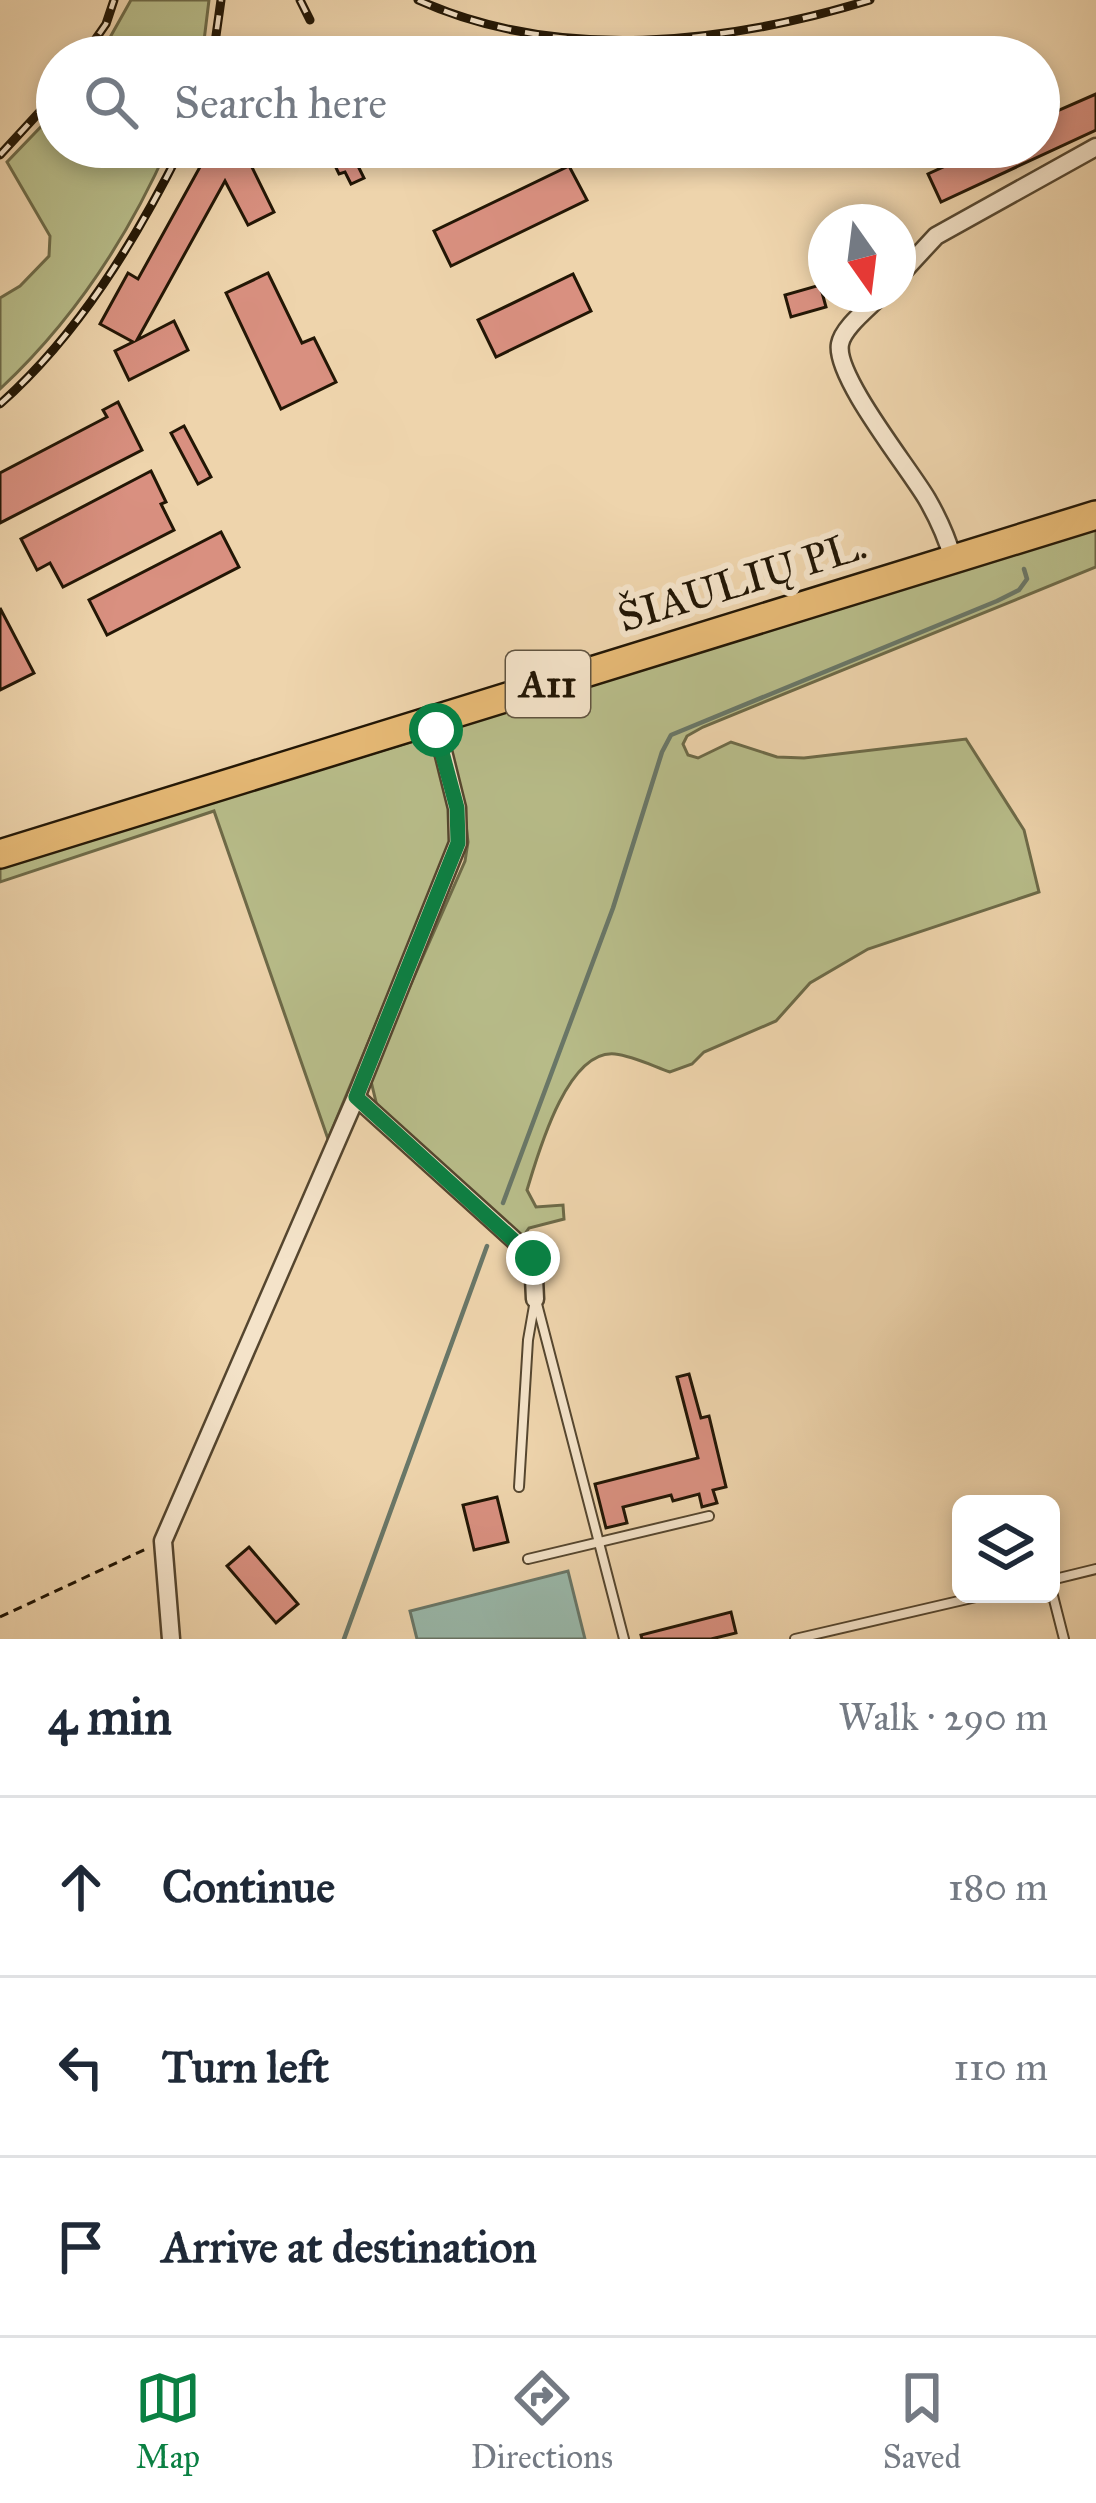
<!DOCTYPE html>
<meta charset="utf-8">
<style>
body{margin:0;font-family:"IM FELL Great Primer",serif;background:#f2f2f3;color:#1f2937}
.controls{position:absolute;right:36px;bottom:36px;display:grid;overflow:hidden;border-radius:18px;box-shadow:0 6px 18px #0003}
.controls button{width:108px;height:108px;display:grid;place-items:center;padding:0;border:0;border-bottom:3px solid #e0e1e3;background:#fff;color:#1f2937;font:60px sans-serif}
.compass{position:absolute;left:808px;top:204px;width:108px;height:108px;border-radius:50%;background:#fff;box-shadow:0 6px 18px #0003;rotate:166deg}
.stop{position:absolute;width:36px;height:36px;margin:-27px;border:9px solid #0b8043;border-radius:50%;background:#fff}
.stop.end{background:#0b8043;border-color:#fff;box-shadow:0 3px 12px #0008}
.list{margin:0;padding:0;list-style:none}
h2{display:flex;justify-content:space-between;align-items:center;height:156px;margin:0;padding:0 48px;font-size:51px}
h2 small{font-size:39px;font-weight:400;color:#747a83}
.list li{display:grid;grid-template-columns:78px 1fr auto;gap:36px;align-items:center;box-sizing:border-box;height:180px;padding:0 48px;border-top:3px solid #e0e1e3}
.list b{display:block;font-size:45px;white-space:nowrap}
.list em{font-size:39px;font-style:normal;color:#747a83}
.icon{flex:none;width:66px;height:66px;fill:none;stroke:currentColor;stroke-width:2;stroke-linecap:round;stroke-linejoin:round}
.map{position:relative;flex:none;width:1096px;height:1639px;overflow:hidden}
.search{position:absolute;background:#fff;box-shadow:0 6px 18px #0003;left:36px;right:36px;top:36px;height:132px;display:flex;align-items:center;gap:30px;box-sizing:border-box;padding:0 42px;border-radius:66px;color:#747a83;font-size:45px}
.sheet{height:696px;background:#fff}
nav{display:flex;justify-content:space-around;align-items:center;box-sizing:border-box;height:168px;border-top:3px solid #e0e1e3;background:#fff;font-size:33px;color:#747a83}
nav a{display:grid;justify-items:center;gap:6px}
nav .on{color:#0b8043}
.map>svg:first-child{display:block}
</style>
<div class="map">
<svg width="1096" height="1639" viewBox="0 0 1096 1639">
<rect width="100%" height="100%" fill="#eed4ac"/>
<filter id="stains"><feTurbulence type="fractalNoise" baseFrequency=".00167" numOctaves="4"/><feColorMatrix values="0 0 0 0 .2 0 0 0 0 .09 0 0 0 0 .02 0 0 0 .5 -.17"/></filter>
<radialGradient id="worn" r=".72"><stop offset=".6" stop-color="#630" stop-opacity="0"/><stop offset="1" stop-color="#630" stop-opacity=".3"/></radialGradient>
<!-- green -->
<g fill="#b8bd8a" stroke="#6d6a48" stroke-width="3">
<polygon points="131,0 209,0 202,57 99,57"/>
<path d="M57 110V147H168C128 237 72 322 0 389V298L20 286 49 256 50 236 7 162Z"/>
<path d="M1089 529 1096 530V567L703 727 687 736 683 744 688 755 698 758 731 742 777 757 804 758 966 739 1024 830 1039 892 868 949 810 983 776 1021 704 1052 692 1064 670 1072C653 1066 633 1056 615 1054 567 1049 538 1154 527 1190L536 1207 563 1205 564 1219 529 1228 522 1238 377 1106 370 1077 465 861 468 842 464 807 448 745 453 729 462 723Z"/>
<path d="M417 740C449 753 452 816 450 846L328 1139 214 811 0 882V866Z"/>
</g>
<!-- water -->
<polygon fill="#99b8aa" stroke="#697768" stroke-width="3" points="568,1571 585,1639 417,1639 410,1611"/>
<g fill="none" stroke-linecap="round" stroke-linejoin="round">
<!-- stream -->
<g stroke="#697768" stroke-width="4.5">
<polyline points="503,1203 613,908 662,752 671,735 997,601 1019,590 1027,579 1024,569"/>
<polyline points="344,1639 487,1246"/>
</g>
</g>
<!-- building -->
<g fill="#d99080" stroke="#221605" stroke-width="3">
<polygon points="1096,94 1096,130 941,202 928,174 987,147 1039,147 1039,119"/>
<polygon points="211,147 242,147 274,212 248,225 225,181 137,340 174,321 188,350 129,380 115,351 133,342 100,324 128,273 138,279"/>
<polygon points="326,147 356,147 363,163 358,166 364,178 351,184 345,172 339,174"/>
<polygon points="569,166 587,200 451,266 434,231"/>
<polygon points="268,273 302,343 314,338 336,382 281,409 226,293"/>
<polygon points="573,274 591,311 496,357 478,320"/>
<polygon points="820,285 826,307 791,317 785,295"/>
<polygon points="118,402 142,450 0,523 0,473 107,417 103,410"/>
<polygon points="184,426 211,477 198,484 171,433"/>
<polygon points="151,471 166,502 161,504 174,530 63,587 50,563 37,570 21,539"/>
<polygon points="221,532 239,567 107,635 89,600"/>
<polygon points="0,608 34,673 0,690"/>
<polygon points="689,1374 701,1418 709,1416 726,1487 713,1490 717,1503 702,1507 699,1494 673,1501 671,1495 623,1507 627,1523 606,1528 595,1484 698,1458 677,1377"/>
<polygon points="497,1497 508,1542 474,1550 463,1505"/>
<polygon points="249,1547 298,1604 276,1623 227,1566"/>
<polygon points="731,1612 736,1633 711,1639 642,1639 641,1635"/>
</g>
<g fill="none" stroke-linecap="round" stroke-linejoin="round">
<!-- service casing -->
<g stroke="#55462f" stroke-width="12">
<g id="service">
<polyline points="536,1300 624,1639"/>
<polyline points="519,1487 528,1340 535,1300"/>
<polyline points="528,1559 709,1516"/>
<polyline points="1051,1580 1096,1569"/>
<polyline points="1051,1588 1064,1639"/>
<polyline points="795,1639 989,1594"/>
</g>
</g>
<!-- minor casing -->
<g stroke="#55462f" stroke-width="21">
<g id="minor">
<polyline points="898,277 936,236 1096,147"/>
<path d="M882 294C870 307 843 327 840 344 834 376 909 468 927 499 938 518 947 538 953 559"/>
<polyline points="356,1097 533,1257 535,1299"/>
<polyline points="171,1639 163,1541 356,1097 458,843 457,808 435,719"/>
</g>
</g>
<!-- trunk casing -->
<g stroke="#221605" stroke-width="32">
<polyline id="trunk" points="0,854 1096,515"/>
</g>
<!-- path -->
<polyline stroke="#221605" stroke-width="3" stroke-dasharray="9 6" stroke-linecap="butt" points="0,1617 146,1549"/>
<!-- service -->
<use href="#service" stroke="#f4e3c9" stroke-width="8"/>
<!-- minor -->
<use href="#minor" stroke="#f4e3c9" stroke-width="16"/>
<!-- trunk -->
<use href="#trunk" stroke="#e7ba76" stroke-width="27"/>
<!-- rail casing -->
<g stroke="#221605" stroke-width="9">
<g id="rail">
<polyline points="300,0 310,20"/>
<path d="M418 0C558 63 727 44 870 0"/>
<polyline points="83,57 106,24 114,0"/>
<polyline points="213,57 221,0"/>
<polyline points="0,155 57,93"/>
<path d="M0 404C79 334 135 241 182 147"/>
</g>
</g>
<!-- rail -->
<use href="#rail" stroke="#f4e3c9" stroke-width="4.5" stroke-dasharray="14" stroke-linecap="butt"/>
</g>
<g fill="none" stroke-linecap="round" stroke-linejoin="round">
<!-- route -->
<polyline stroke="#0b8043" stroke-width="15" points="436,730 457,808 458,843 356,1097 533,1258"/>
</g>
<g text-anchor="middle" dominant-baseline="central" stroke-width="12" stroke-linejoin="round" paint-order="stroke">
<!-- shield labels -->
<rect fill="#f4e3c9" stroke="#615440" stroke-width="3" x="506" y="651" width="84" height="66" rx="9"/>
<g font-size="39" font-weight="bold" fill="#221605">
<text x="548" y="684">A11</text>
</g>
<!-- street labels -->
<g font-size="42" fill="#221605" stroke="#f4e3c9">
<text transform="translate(742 581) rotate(-17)">ŠIAULIŲ PL.</text>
</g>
</g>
<rect width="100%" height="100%" filter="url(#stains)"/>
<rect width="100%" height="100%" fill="url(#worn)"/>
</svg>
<div class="controls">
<button><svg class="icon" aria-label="layers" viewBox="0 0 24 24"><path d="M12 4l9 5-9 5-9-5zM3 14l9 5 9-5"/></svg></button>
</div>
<svg class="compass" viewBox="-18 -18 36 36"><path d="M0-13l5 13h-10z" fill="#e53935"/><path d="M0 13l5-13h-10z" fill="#747a83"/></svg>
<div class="stop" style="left:436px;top:730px"></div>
<div class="stop end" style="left:533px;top:1258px"></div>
<div class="search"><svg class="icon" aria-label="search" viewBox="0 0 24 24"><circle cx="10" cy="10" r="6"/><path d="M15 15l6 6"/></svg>Search here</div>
</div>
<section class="sheet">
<h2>4 min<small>Walk · 290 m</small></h2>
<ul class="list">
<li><svg class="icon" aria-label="ahead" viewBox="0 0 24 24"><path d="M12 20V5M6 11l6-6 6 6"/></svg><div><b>Continue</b></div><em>180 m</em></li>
<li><svg class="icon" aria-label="left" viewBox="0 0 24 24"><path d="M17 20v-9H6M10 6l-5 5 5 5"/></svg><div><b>Turn left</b></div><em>110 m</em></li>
<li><svg class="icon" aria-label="arrive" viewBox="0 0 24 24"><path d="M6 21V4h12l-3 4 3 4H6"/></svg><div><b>Arrive at destination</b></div></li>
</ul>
</section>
<nav>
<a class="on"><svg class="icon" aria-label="map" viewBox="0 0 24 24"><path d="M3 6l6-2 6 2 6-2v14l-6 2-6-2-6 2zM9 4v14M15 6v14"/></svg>Map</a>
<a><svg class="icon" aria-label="directions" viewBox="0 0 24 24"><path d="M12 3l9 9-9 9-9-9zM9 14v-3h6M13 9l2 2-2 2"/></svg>Directions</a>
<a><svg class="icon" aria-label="saved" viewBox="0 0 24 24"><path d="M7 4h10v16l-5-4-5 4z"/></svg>Saved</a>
</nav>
